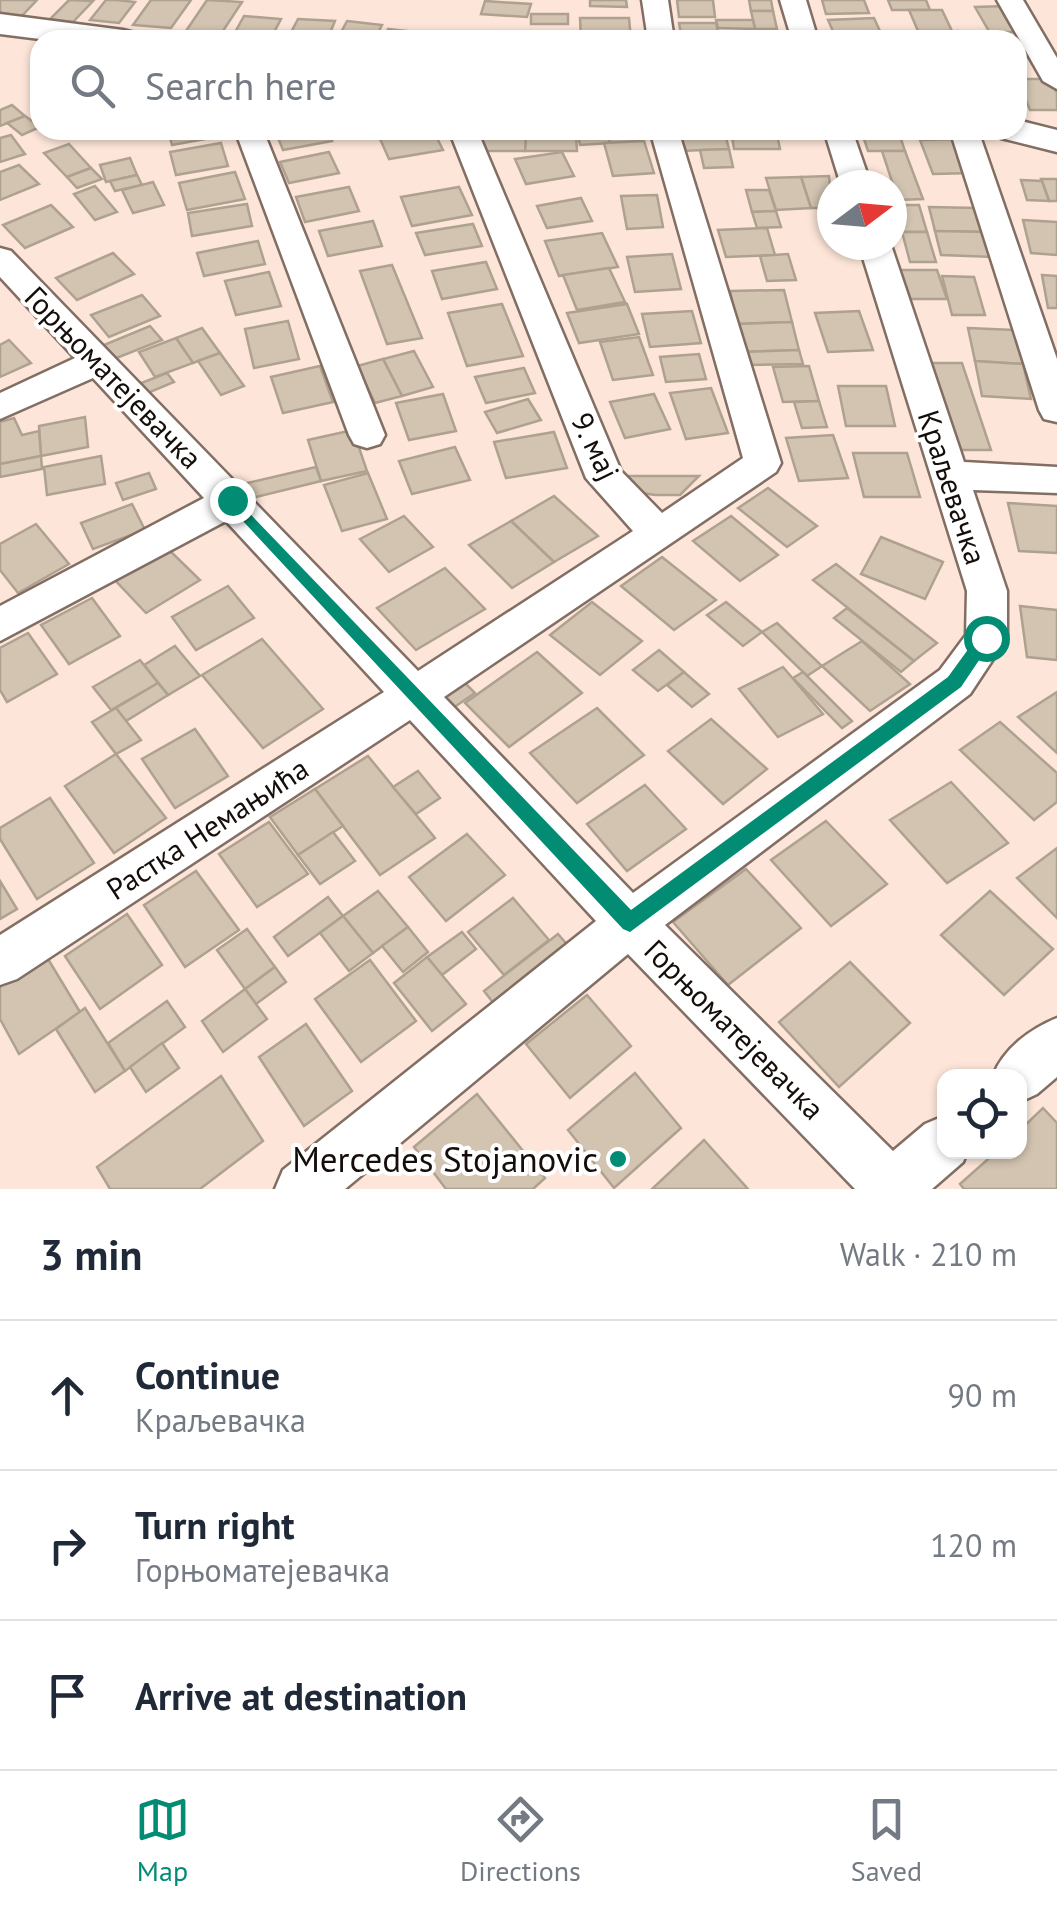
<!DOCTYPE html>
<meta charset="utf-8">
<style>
body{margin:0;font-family:"PT Sans",sans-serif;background:#f2f2f3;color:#1f2937}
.controls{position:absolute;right:30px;bottom:30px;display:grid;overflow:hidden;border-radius:20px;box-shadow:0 2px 8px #0004}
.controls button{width:90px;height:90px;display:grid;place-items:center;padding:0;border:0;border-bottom:2px solid #e0e1e3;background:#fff;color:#1f2937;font:50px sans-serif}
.compass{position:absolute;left:817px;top:170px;width:90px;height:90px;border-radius:50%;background:#fff;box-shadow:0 2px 8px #0004;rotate:74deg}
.stop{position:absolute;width:30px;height:30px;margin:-22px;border:8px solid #028c73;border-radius:50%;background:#fff}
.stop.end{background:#028c73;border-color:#fff;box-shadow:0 2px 10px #0008}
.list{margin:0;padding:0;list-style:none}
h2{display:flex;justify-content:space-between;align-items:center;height:130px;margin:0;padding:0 40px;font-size:42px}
h2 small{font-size:32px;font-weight:400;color:#747a83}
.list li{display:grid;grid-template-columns:65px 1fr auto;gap:30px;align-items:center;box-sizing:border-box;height:150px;padding:0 40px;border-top:2px solid #e0e1e3}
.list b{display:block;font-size:38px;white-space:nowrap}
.list p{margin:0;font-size:32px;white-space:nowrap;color:#747a83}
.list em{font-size:32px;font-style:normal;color:#747a83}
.icon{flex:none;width:55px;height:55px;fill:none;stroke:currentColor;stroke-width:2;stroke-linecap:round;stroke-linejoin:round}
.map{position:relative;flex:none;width:1057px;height:1189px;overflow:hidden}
.search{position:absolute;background:#fff;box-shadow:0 2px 8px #0004;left:30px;right:30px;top:30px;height:110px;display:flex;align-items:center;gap:25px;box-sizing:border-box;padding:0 35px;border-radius:30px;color:#747a83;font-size:38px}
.sheet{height:580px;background:#fff}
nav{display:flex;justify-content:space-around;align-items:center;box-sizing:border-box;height:140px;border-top:2px solid #e0e1e3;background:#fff;font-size:28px;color:#747a83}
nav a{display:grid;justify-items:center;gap:5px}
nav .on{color:#028c73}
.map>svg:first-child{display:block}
</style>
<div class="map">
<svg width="1057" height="1189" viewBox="0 0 1057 1189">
<rect width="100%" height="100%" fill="#fde6d9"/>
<!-- building -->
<g fill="#d2c4b1" stroke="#afa18f" stroke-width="2.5">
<polygon points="0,0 37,0 19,19 0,17"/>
<polygon points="69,0 93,1 73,22 50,19"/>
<polygon points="106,0 116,0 135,2 119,23 90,20"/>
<polygon points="151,0 191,0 171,28 133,25"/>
<polygon points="207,0 242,2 221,34 186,31"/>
<polygon points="590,0 626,0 627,7 590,6"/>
<polygon points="677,0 713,0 715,17 679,17"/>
<polygon points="749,0 771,0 773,11 751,11"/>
<polygon points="822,0 864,0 869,13 826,14"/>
<polygon points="888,0 926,0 930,10 892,10"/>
<polygon points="485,1 531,4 527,17 481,14"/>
<polygon points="1007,6 1021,32 990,33 975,7"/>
<polygon points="909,10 942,10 952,31 918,31"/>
<polygon points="751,11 773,11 777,29 755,29"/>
<rect x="531" y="14" width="37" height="10"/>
<polygon points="244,16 281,19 271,38 233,36"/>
<polygon points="580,18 629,18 631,40 581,40"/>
<polygon points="874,18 884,40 837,40 828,20"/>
<polygon points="298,19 335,21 327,40 287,40"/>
<polygon points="716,20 753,20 755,29 718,28"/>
<polygon points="347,21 382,25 374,40 337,40"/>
<polygon points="679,23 716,23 720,40 682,40"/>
<polygon points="388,29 463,37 462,40 383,40"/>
<polygon points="958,31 962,40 918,40 915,33"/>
<polygon points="1017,79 1051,79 1057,93 1057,110 1030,110"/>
<polygon points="12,105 25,116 0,126 0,110"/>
<polygon points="25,116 40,127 22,135 7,123"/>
<polygon points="168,130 214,130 216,137 172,145"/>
<polygon points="275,130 327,130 332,141 283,150"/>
<polygon points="433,130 443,150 389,159 377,132"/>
<polygon points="577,130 606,130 610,143 580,145"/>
<polygon points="606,130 640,130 644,141 610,143"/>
<polygon points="676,130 723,130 725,134 677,136"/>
<polygon points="731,130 776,130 780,149 734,149"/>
<polygon points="861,130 898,130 905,151 868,151"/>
<polygon points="725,134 729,149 681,151 677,136"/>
<polygon points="11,135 25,154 0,162 0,138"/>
<polygon points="525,135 576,135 577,151 525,151"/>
<polygon points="483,137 526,137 525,151 482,151"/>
<polygon points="959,139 973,173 933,174 920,140"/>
<polygon points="644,141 654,173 613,176 604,143"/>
<polygon points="221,143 228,166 176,175 170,152"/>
<polygon points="69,144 91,168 67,177 44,153"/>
<polygon points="729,149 733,167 704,168 700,150"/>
<polygon points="882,151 905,151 923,199 898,200"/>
<polygon points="329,152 339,173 289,183 280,162"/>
<polygon points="562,152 574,176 526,184 515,159"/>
<polygon points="130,158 137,175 106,182 100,165"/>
<polygon points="19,165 39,184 0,200 0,172"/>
<polygon points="91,168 102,179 77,188 67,177"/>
<polygon points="235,172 245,199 187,210 179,183"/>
<polygon points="137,175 142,185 115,191 110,181"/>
<polygon points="829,176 832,208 811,208 801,177"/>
<polygon points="801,177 811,208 776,210 766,178"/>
<polygon points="1041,179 1057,179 1057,201 1049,201"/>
<polygon points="1021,180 1042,181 1049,201 1027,200"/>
<polygon points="153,182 164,205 133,213 122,190"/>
<polygon points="95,186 117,212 95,220 74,194"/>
<polygon points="349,187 359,211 305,222 296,197"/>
<polygon points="459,187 472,215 412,226 401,197"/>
<polygon points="746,190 769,190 776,211 752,212"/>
<polygon points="657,195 663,227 627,229 621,196"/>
<polygon points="581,198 592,221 547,228 537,206"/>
<polygon points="247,204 252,226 192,236 188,213"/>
<polygon points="51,205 73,227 25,248 3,225"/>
<polygon points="892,205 919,205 927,232 895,232"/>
<polygon points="929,207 979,208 986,232 935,231"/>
<polygon points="776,211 781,227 757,228 752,212"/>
<polygon points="1023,220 1057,222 1057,255 1031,253"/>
<polygon points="373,221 382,246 328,256 319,231"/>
<polygon points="473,224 482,246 425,255 416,233"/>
<polygon points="767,228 775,255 726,257 718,230"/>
<polygon points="935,231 986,232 993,257 941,255"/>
<polygon points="902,232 927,232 936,262 910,262"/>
<polygon points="602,233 618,267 559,276 545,241"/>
<polygon points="258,241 265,264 204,276 197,253"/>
<polygon points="113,253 134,274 77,300 56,278"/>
<polygon points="672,254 681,289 635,292 627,257"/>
<polygon points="788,254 796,280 767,281 760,256"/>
<polygon points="486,262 497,289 442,299 432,271"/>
<polygon points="392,265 422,338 387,344 360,271"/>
<polygon points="609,268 625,302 577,310 563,275"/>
<polygon points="892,270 937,270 947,299 900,299"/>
<polygon points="269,272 281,306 236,315 225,281"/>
<polygon points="1042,275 1057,276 1057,308 1048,308"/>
<polygon points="942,276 974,277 985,315 952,315"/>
<polygon points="784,290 792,322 737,324 730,291"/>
<polygon points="142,295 160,316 109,337 91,315"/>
<polygon points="502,304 523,356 467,366 448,313"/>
<polygon points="627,304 639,334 579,343 567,313"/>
<polygon points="692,311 701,343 650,347 642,314"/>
<polygon points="859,311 873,350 828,352 815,313"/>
<polygon points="288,321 299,359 254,368 245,329"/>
<polygon points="792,322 799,350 743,352 737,324"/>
<polygon points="150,326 162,340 109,361 99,347"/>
<polygon points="202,328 220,353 193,363 176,338"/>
<polygon points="968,328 1014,330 1023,364 975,361"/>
<polygon points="639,337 653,375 613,380 600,342"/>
<polygon points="176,338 193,363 155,377 139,352"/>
<polygon points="9,340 31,363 0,377 0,345"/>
<polygon points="799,350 803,364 746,365 743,352"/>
<polygon points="414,351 433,387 402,396 383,359"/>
<polygon points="220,353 244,386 221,395 198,361"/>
<polygon points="699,354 706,379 666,382 660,357"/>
<polygon points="383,359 402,396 375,403 357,366"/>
<polygon points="975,361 1023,364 1031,399 982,396"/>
<polygon points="919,363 962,363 991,450 945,450"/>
<polygon points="320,366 333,402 283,413 271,377"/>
<polygon points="809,366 819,401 783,402 773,367"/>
<polygon points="524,368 535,393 486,403 475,377"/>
<polygon points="167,373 174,382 143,395 136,385"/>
<polygon points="838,386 886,386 895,426 846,426"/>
<polygon points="711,388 728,433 686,439 670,393"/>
<polygon points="443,394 456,431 409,440 396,403"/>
<polygon points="654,394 670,429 625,438 610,402"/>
<polygon points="528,399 541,420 497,433 485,412"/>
<polygon points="819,401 827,427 802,428 794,402"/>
<polygon points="85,417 88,447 41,456 39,426"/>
<polygon points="14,418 22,435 39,431 41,456 0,464 0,422"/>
<polygon points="353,430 367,471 321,481 308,440"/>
<polygon points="554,432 567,468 506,478 494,442"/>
<polygon points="833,435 848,478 799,481 786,438"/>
<polygon points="455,447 470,480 412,494 399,461"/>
<polygon points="853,453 907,453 920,497 864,497"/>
<polygon points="41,456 42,469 0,477 0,464"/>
<polygon points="101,456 105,484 47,495 44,467"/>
<polygon points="316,467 321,481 248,499 243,484"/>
<polygon points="149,473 156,489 123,500 116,483"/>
<polygon points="368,473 387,519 342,531 324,485"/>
<polygon points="623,476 699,476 680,495 655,495 630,491"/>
<polygon points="768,488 817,526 787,547 738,508"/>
<polygon points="554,496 598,536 554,562 511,521"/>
<polygon points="1008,503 1057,506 1057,553 1019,551"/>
<polygon points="132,504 145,530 93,549 81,523"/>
<polygon points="404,516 433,547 389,572 360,539"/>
<polygon points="731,516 778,555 740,581 693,541"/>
<polygon points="511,521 554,562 512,588 469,545"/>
<polygon points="36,524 69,564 18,593 0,570 0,544"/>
<polygon points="881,537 943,562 925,599 861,574"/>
<polygon points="166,547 200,580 146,613 113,578"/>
<polygon points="662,557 716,600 674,630 621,586"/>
<polygon points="836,564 937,643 914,661 813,580"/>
<polygon points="445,568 485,609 416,650 377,608"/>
<polygon points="228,586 254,618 196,650 172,617"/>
<polygon points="92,598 120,636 69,664 41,625"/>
<polygon points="592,602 642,641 600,675 550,635"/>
<polygon points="726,602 762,632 743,646 707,615"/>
<polygon points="1020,606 1057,610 1057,660 1027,657"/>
<polygon points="847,608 914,661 901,672 834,618"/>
<polygon points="777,623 822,666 807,676 762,632"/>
<polygon points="28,633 57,674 7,702 0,690 0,648"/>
<polygon points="262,639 323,709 263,748 202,675"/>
<polygon points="862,641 910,684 870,711 822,666"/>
<polygon points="175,646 200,676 168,695 144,665"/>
<polygon points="659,650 684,672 658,691 633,670"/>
<polygon points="537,652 582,693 509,747 465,703"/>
<polygon points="140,660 158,683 111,710 93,687"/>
<polygon points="783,667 823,714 778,737 739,689"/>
<polygon points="684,672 709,694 692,707 667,685"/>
<polygon points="803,672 852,721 842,728 793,678"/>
<polygon points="459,677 475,693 453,708 437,692"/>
<polygon points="158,683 168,695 126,721 116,708"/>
<polygon points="1057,692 1057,753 1018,717"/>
<polygon points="116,708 141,740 116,754 92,722"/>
<polygon points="597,708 644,755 577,803 530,753"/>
<polygon points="711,719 767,769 723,804 668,751"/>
<polygon points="1000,722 1057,773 1057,802 1034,820 960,750"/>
<polygon points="195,729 228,776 175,808 142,759"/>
<polygon points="116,754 166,818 114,853 65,786"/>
<polygon points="368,756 435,838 380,875 315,789"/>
<polygon points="418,771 440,798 416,814 393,787"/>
<polygon points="951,782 1008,843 947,883 890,820"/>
<polygon points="645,785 686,829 627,871 587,824"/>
<polygon points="315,789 343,826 298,855 270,817"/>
<polygon points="50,798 94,863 37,899 0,839 0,828"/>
<polygon points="826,821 887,884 831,926 771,860"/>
<polygon points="269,822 308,874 257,907 219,854"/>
<polygon points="333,832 355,861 320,884 298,855"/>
<polygon points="467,834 505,875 446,921 409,877"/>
<polygon points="1057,848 1057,918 1017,878"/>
<polygon points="746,869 801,928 728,985 673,922"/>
<polygon points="196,871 239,930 185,967 144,905"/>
<polygon points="0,881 17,909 0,919"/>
<polygon points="378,891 408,927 373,953 343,916"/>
<polygon points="990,891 1053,949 1004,995 941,935"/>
<polygon points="328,897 343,916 288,956 274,937"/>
<polygon points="513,898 549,940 504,975 468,932"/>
<polygon points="127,914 162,965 100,1009 65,956"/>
<polygon points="343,916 373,953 349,971 320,933"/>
<polygon points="408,927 428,952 403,972 382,946"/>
<polygon points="247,929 275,967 245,989 217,950"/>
<polygon points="462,932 476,949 442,975 427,957"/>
<polygon points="558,934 577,956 502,1014 484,991"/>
<polygon points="42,949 80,1012 19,1054 0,1019 0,976"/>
<polygon points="427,957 466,1004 432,1031 394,983"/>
<polygon points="370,960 416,1021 361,1062 315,999"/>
<polygon points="850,962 910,1023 839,1087 779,1022"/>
<polygon points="275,967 286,982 256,1004 245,989"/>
<polygon points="245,989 267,1019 223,1052 202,1021"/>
<polygon points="587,995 631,1046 570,1098 526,1044"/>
<polygon points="167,1001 185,1027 125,1071 108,1043"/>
<polygon points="85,1008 125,1071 95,1092 56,1029"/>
<polygon points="306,1024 352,1091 304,1126 259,1057"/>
<polygon points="162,1043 179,1068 146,1092 130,1067"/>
<polygon points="635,1073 681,1128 614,1188 568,1130"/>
<polygon points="221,1076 263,1141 200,1189 110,1189 97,1167"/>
<polygon points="477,1094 545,1178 533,1189 446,1189 414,1147"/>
<polygon points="1043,1108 1057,1123 1057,1189 964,1189 960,1184 996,1152 1020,1152 1020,1130"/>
<polygon points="704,1140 748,1189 652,1189"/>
</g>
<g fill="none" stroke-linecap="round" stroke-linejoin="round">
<!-- minor casing -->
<g stroke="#826e63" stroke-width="5">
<g id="minor">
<polygon points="642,0 668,0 674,40 648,40"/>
<polygon points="780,0 806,0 818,40 792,40"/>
<polygon points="997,0 1023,0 1057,58 1057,89 1043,81"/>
<polygon points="235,130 263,130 385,435 380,444 367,448 354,444 349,435"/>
<polygon points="449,130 477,130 621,471 662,513 743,458 650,130 678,130 781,463 776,472 444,697 633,893 940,670 966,635 967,591 859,245 891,245 964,462 1057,467 1057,493 973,490 1007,591 1007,638 970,694 665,925 893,1151 925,1124 944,1116 944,1152 967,1152 963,1162 932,1189 855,1189 628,954 345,1189 275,1189 283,1170 596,921 410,720 17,979 0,985 0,935 384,692 226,521 0,641 0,606 204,498 93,378 0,419 0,393 75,358 0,277 0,248 11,251 418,671 633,531 586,478"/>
<polygon points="824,130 852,130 871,185 841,185"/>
<polygon points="950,130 978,130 1057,359 1057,422 1044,419 1039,410"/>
<path d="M1057 1018V1077L1037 1094 1020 1102V1076H993C1003 1049 1030 1029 1057 1018Z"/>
</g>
</g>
<!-- tertiary casing -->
<g stroke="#826e63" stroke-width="5">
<g id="tertiary">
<polygon points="0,14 123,30 135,33 139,40 48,40 0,34"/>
<polygon points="1017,120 1057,130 1057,152 1001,138 996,130 1017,130"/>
</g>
</g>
<!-- minor -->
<use href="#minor" fill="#fff" fill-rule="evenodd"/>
<!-- tertiary -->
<use href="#tertiary" fill="#fff" fill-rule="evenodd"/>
</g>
<!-- route -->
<polygon fill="#028c73" points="232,495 631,910 948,677 980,633 992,633 994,638 961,687 630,932 623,929 227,504 227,496"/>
<!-- markers -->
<circle fill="#028c73" stroke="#fff" stroke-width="4" cx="618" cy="1159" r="10"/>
<g text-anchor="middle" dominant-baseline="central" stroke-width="8" stroke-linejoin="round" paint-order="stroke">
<!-- street labels -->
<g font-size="30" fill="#150d09" stroke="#fff">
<text transform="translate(114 377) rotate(46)">Горњоматејевачка</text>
<text transform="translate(596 446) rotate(64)">9. мај</text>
<text transform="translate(953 487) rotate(72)">Краљевачка</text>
<text transform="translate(207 828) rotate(-33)">Растка Немањића</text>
<text transform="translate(735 1029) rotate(45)">Горњоматејевачка</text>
</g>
<!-- near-poi labels -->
<g font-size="35" fill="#150d09" stroke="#fff" text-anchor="end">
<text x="598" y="1159">Mercedes Stojanovic</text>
</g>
</g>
</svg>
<div class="controls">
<button><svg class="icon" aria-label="locate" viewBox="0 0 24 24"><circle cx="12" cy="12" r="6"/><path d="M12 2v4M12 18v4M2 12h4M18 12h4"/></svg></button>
</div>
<svg class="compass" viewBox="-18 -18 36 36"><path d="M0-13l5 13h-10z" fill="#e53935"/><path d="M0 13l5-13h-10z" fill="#747a83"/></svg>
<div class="stop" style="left:986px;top:638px"></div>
<div class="stop end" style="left:232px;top:500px"></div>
<div class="search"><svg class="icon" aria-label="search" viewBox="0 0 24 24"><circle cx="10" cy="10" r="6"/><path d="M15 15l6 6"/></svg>Search here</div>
</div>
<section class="sheet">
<h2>3 min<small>Walk · 210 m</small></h2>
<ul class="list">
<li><svg class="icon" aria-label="ahead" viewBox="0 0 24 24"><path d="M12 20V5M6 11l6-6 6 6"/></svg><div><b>Continue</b><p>Краљевачка</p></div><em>90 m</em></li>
<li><svg class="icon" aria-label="right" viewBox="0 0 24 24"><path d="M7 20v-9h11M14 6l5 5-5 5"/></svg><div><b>Turn right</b><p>Горњоматејевачка</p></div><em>120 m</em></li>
<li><svg class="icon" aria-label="arrive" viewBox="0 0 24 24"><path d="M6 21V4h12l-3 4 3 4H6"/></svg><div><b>Arrive at destination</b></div></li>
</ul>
</section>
<nav>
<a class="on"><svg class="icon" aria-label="map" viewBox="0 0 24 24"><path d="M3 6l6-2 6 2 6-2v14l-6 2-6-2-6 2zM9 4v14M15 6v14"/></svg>Map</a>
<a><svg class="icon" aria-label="directions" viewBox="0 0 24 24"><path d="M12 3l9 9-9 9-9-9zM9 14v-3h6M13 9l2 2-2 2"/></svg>Directions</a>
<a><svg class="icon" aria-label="saved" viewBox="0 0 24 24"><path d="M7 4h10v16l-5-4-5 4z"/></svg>Saved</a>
</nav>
